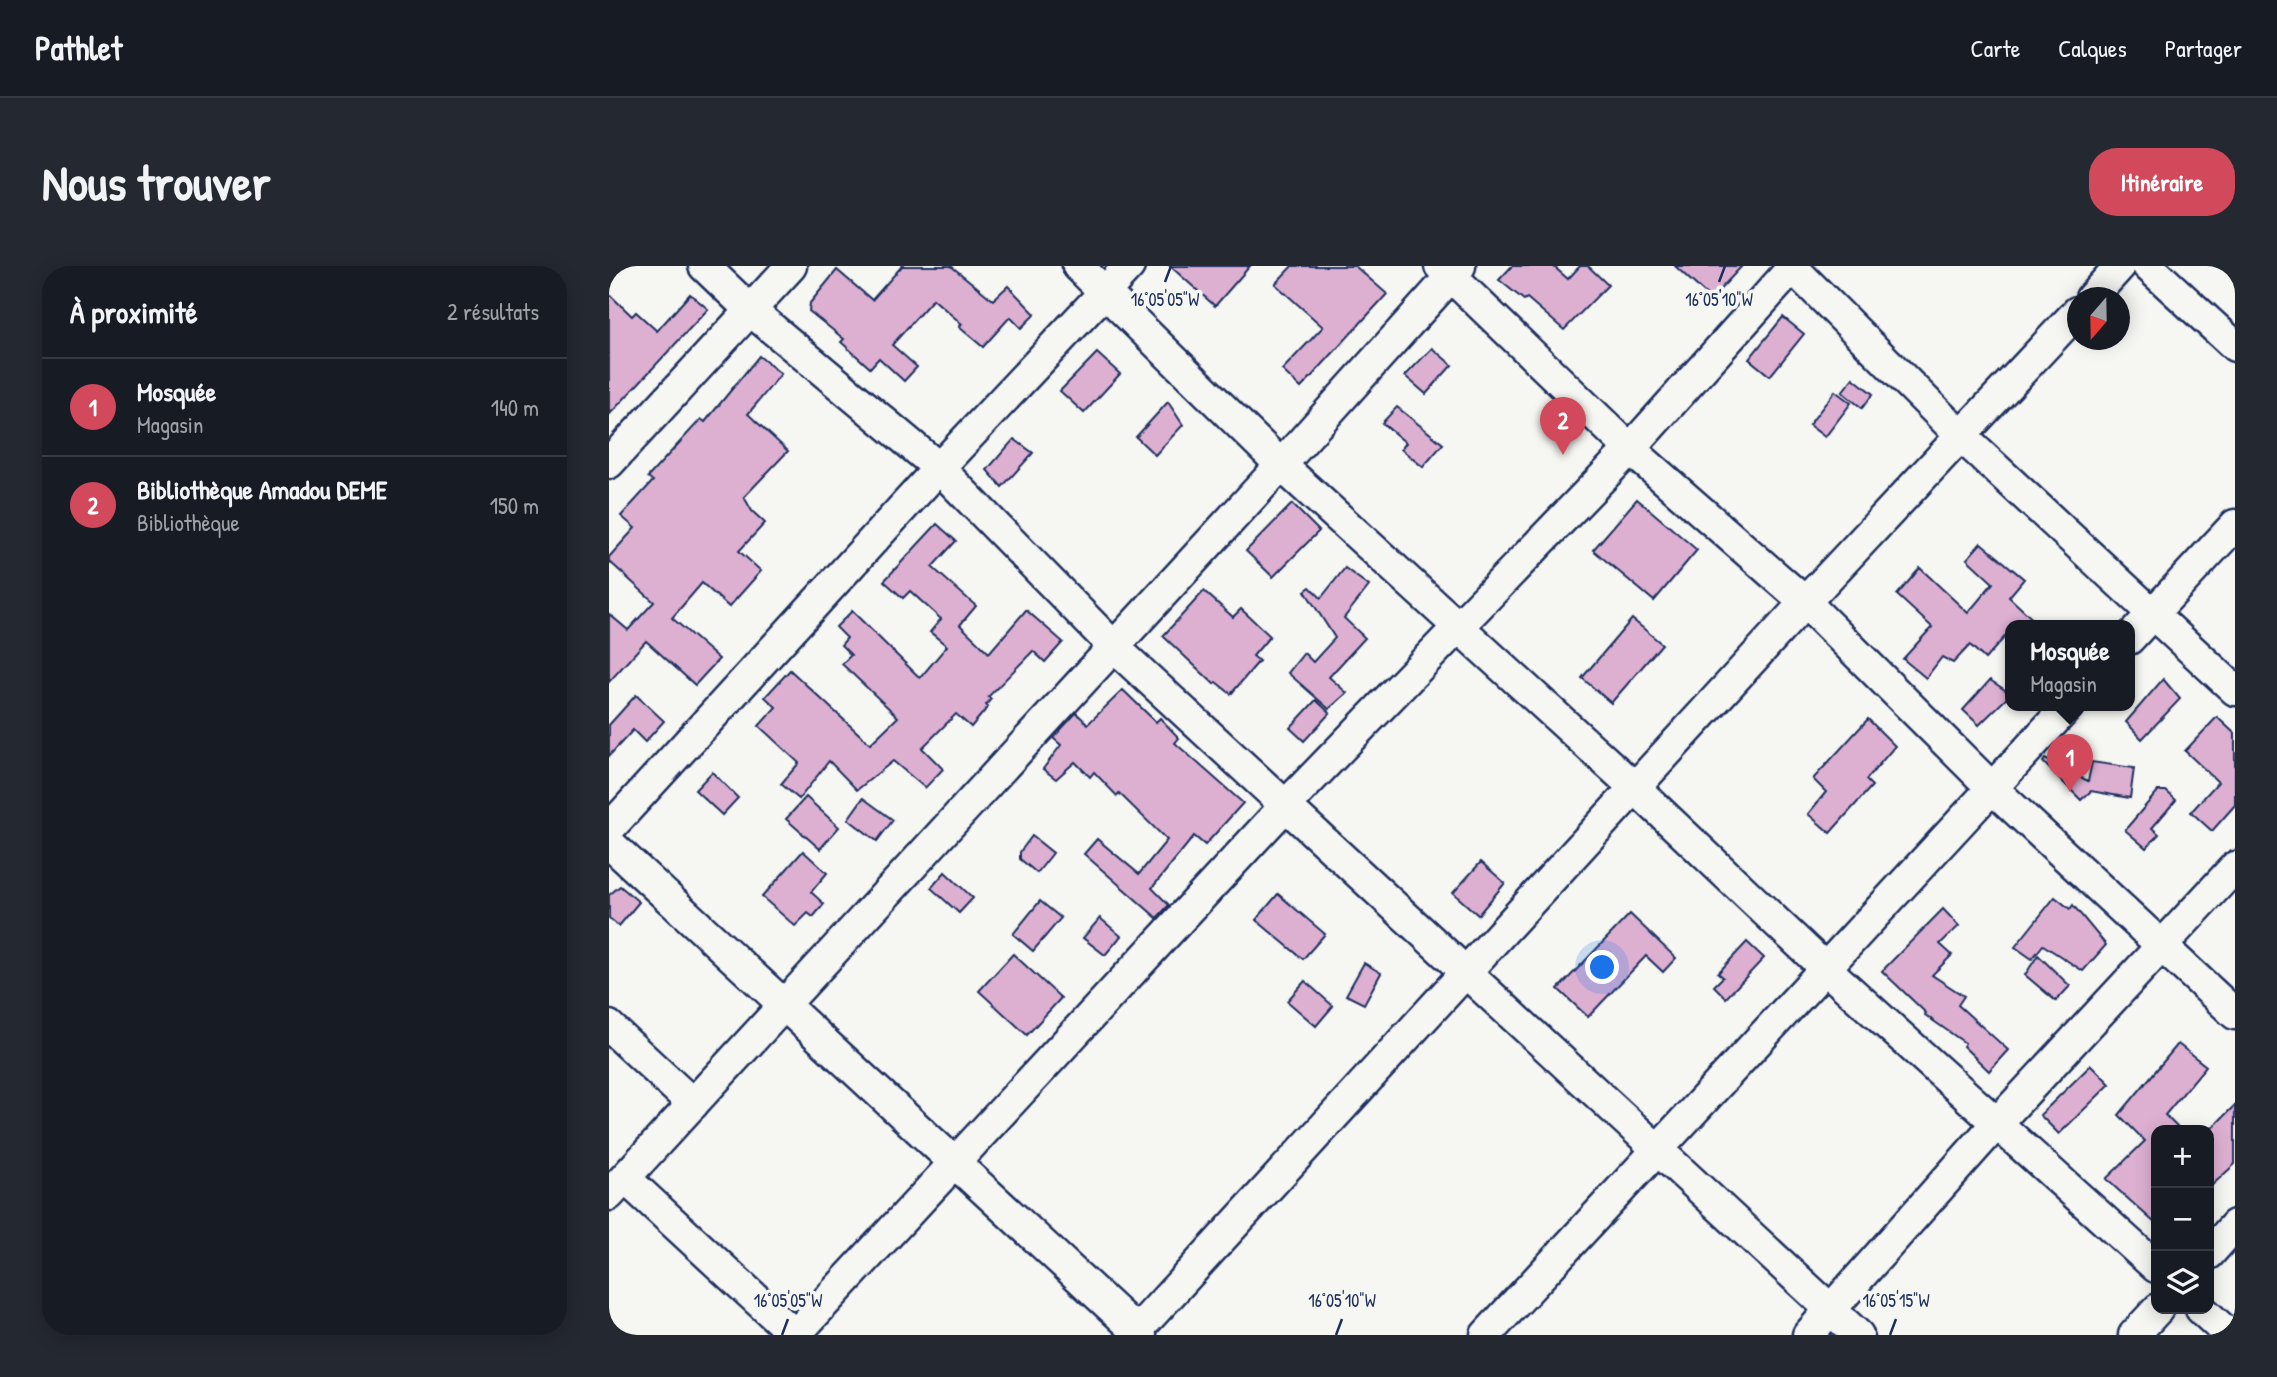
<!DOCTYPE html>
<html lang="fr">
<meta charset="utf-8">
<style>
body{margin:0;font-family:"Patrick Hand",sans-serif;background:#242831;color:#f1f3f6}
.controls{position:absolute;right:21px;bottom:21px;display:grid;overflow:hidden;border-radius:14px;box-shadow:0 4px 18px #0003}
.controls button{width:63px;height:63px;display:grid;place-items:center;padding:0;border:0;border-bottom:2px solid #363941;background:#171b24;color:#f1f3f6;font:35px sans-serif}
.compass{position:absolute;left:1458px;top:21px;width:63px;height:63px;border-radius:50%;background:#171b24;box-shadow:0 4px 18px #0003;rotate:200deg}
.you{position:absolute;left:994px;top:702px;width:24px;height:24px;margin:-18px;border:5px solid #fff;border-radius:50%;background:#1a73e8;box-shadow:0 0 0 10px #1a73e833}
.badge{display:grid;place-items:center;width:46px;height:46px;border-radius:50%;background:#d1495b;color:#fff;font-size:23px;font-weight:700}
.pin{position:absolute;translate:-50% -58px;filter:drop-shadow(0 2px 4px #0008)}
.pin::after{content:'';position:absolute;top:37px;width:24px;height:21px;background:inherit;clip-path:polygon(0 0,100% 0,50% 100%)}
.popup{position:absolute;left:1396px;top:354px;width:130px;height:91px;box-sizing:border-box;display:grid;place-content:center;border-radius:14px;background:#171b24;filter:drop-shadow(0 2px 5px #0005);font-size:23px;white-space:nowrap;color:#9ea1a6}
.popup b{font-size:26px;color:#f1f3f6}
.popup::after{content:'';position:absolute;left:50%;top:100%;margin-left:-14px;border:14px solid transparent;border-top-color:#171b24}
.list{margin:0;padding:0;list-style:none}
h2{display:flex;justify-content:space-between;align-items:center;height:91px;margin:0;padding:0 28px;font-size:30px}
h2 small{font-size:23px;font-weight:400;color:#9ea1a6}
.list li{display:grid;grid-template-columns:46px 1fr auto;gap:21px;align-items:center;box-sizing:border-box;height:98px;padding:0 28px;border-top:2px solid #363941}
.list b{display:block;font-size:26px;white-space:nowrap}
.list p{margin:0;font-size:23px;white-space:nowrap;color:#9ea1a6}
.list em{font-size:23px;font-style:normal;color:#9ea1a6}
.icon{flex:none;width:38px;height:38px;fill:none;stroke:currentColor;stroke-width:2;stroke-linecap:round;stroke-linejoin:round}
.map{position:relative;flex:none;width:1626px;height:1069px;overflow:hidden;border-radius:28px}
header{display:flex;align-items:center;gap:42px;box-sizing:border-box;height:98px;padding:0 35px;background:#171b24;border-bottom:2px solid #363941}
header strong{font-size:33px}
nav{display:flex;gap:38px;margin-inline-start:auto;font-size:24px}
.intro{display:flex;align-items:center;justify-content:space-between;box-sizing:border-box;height:168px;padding:0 42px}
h1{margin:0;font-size:49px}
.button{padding:18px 32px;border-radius:28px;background:#d1495b;color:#fff;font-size:24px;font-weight:700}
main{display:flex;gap:42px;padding:0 42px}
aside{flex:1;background:#171b24;border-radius:28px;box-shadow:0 4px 18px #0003}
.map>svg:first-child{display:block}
</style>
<header>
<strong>Pathlet</strong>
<nav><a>Carte</a><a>Calques</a><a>Partager</a></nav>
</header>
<div class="intro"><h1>Nous trouver</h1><a class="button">Itinéraire</a></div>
<main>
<aside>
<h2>À proximité<small>2 résultats</small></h2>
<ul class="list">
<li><span class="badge">1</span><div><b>Mosquée</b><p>Magasin</p></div><em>140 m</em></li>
<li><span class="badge">2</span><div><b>Bibliothèque Amadou DEME</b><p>Bibliothèque</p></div><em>150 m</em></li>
</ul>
</aside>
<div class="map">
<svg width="1626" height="1069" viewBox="0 0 1626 1069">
<rect width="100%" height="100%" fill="#f6f6f2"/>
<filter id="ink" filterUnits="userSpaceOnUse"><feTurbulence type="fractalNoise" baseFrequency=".0143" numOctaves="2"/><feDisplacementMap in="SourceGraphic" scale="14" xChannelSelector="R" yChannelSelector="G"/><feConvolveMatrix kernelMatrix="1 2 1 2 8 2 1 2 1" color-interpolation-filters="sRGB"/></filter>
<g filter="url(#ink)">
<!-- building -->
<g fill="#ddb0d2" stroke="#1b2f5e" stroke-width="2">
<polygon points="293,0 342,0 384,34 399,20 426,48 412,62 401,51 374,81 350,61 353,58 324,33 283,79 308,101 295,115 270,92 261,102 232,76 235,73 200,45 201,37 228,4 263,34"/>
<polygon points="561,0 641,0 606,40"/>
<polygon points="683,0 746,0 778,28 692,122 673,104 714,61 666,18"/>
<polygon points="903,0 944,0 959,13 971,0 979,0 999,19 955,64 918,32 915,34 890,14"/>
<polygon points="1066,0 1133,0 1102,33"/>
<polygon points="0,28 23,50 27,46 48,65 81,28 99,43 0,149"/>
<polygon points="1174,51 1195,68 1161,110 1140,93"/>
<polygon points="823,82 843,99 817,128 796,110"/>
<polygon points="488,87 511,108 475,147 451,125"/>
<polygon points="150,90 172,108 139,148 179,185 135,231 143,245 156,257 130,285 152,305 120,341 93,317 63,352 110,393 86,419 37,375 0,416 0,348 19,364 45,336 0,295 0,291 26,262 12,250 44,215 39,211 92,153 96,156"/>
<polygon points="1244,112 1264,128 1253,142 1233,126"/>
<polygon points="1226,125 1242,137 1216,171 1200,159"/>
<polygon points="559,136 574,159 546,189 527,171"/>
<polygon points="788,141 834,178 814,201 792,183 797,177 773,157"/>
<polygon points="405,173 424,187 393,221 378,204"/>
<polygon points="1028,233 1088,284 1045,335 984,284"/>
<polygon points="683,238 710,265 664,311 637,285"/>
<polygon points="328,258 347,275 323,301 367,340 351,359 380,387 417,344 454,376 436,396 424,385 379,431 382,433 377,439 379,441 362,461 347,448 313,482 334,503 316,522 284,495 248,524 220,495 190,533 172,518 190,497 150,460 167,441 156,431 181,404 261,478 289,451 233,398 242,389 232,379 238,372 227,361 243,345 311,412 338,380 321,366 332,353 301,325 294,332 275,315"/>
<polygon points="1372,277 1415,313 1400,331 1431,360 1402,360 1402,364 1376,393 1361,379 1344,397 1333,391 1317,412 1294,393 1323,361 1288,329 1311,302 1359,347 1384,317 1358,293"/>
<polygon points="736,302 760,320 735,352 756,372 720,411 738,427 720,443 679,407 695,387 704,396 726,372 696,325 701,321 712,332"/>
<polygon points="595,325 624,351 632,343 661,370 644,390 650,395 622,428 607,416 605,418 554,370"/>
<polygon points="1023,353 1053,378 1002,437 973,412"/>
<polygon points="1554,413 1571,433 1533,473 1517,456"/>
<polygon points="1381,414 1402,428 1370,459 1354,444"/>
<polygon points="514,424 547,456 551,452 570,472 566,477 634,537 596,579 585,570 543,622 560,639 548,652 475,588 488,573 530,608 558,574 510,527 508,530 485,506 481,511 466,496 447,513 434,503 452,479 444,472 467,447 479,458"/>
<polygon points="27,429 55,455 36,476 24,464 0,490 0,459"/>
<polygon points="707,434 721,447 695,475 681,462"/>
<polygon points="1608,451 1626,468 1626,539 1603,565 1582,546 1609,516 1576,485"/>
<polygon points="1259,453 1286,480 1257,514 1263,520 1221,567 1199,548 1217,526 1204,513"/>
<polygon points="1436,493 1479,515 1483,496 1525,502 1521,532 1482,525 1472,534 1434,496"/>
<polygon points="103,506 129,532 113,549 86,524"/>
<polygon points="1549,525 1557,525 1567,534 1543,562 1550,568 1537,582 1516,564"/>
<polygon points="197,531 230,561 211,583 177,553"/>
<polygon points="254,532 284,554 268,575 239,553"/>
<polygon points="423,570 444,587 428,607 411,593 411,586"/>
<polygon points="194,585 218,607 202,626 215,638 204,651 199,647 186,660 153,631"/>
<polygon points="872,596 896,617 869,649 844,627"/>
<polygon points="336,606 364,632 350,647 322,622"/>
<polygon points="11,620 30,636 10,660 0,652 0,629"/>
<polygon points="669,628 716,668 694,693 647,654"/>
<polygon points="1446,631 1461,643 1464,639 1497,679 1474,705 1434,679 1423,693 1406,681"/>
<polygon points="431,635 452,652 424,685 404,668"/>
<polygon points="1334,643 1350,660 1331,678 1343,689 1323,709 1355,730 1349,739 1399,784 1380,805 1354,780 1356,777 1316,749 1317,747 1273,705"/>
<polygon points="1021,648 1067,692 1054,706 1037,690 979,751 949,723"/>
<polygon points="491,652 512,670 496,689 474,672"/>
<polygon points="1138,676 1155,692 1117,732 1105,720 1114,711 1109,707"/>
<polygon points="404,688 452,732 418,769 370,725"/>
<polygon points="1429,689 1461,720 1447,735 1416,709"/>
<polygon points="755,697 772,707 755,738 737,729"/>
<polygon points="696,715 724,740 707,760 678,735"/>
<polygon points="1569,778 1597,800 1556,849 1571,864 1547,864 1547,958 1497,913 1536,875 1510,849"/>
<polygon points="1482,799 1501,818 1450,868 1431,849"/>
<polygon points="1626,839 1626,898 1600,922 1600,865"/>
</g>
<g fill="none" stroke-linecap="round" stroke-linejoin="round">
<!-- minor casing -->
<g stroke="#1b2f5e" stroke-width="35">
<g id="minor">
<polyline points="95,0 141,44 330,202 505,381 1249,1069"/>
<polyline points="469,0 672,199 1026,522 1217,703 1547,1001"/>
<polyline points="831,0 1021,183 1196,336 1383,522 1626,748"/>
<polyline points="1182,0 1353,171 1626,424"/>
<polyline points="1539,0 1626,80"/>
<polyline points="1482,32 1511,0"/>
<polyline points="0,197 182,0"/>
<polyline points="1520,373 1626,259"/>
<polyline points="0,563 330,202 520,0"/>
<polyline points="0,577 532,1069"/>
<polyline points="0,760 84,838"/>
<polyline points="16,912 186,1069 677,539 1021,183 1185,0"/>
<polyline points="0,929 672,199 851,0"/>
<polyline points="1600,988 1626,959"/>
<polyline points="1592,1043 1620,1069"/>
<polyline points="524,1069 1196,336 1468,46"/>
<polyline points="877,1069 1459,440"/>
<polyline points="1199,1069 1388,857 1626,601"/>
<polyline points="1525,1069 1549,1043"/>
</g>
</g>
<!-- minor -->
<use href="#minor" stroke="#f6f6f2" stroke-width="30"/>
</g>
</g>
<!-- ticks -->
<path fill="none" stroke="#1b2f5e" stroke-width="2.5" d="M556 16 562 0M1110 16 1116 0M173 1069 179 1053M727 1069 733 1053M1281 1069 1287 1053"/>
<g font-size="18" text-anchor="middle" fill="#1b2f5e" stroke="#f6f6f2" stroke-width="7" stroke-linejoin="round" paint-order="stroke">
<text x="556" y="40">16°05'05"W</text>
<text x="1110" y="40">16°05'10"W</text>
<text x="179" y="1041">16°05'05"W</text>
<text x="733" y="1041">16°05'10"W</text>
<text x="1287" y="1041">16°05'15"W</text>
</g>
</svg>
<div class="controls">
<button>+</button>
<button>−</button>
<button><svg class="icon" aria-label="layers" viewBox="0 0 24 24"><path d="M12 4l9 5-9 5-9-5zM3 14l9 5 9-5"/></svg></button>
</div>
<svg class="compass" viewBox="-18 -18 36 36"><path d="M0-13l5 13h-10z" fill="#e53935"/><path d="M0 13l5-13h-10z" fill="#9ea1a6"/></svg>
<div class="you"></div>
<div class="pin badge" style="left:1461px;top:526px">1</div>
<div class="popup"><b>Mosquée</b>Magasin</div>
<div class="pin badge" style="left:954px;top:189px">2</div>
</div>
</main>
